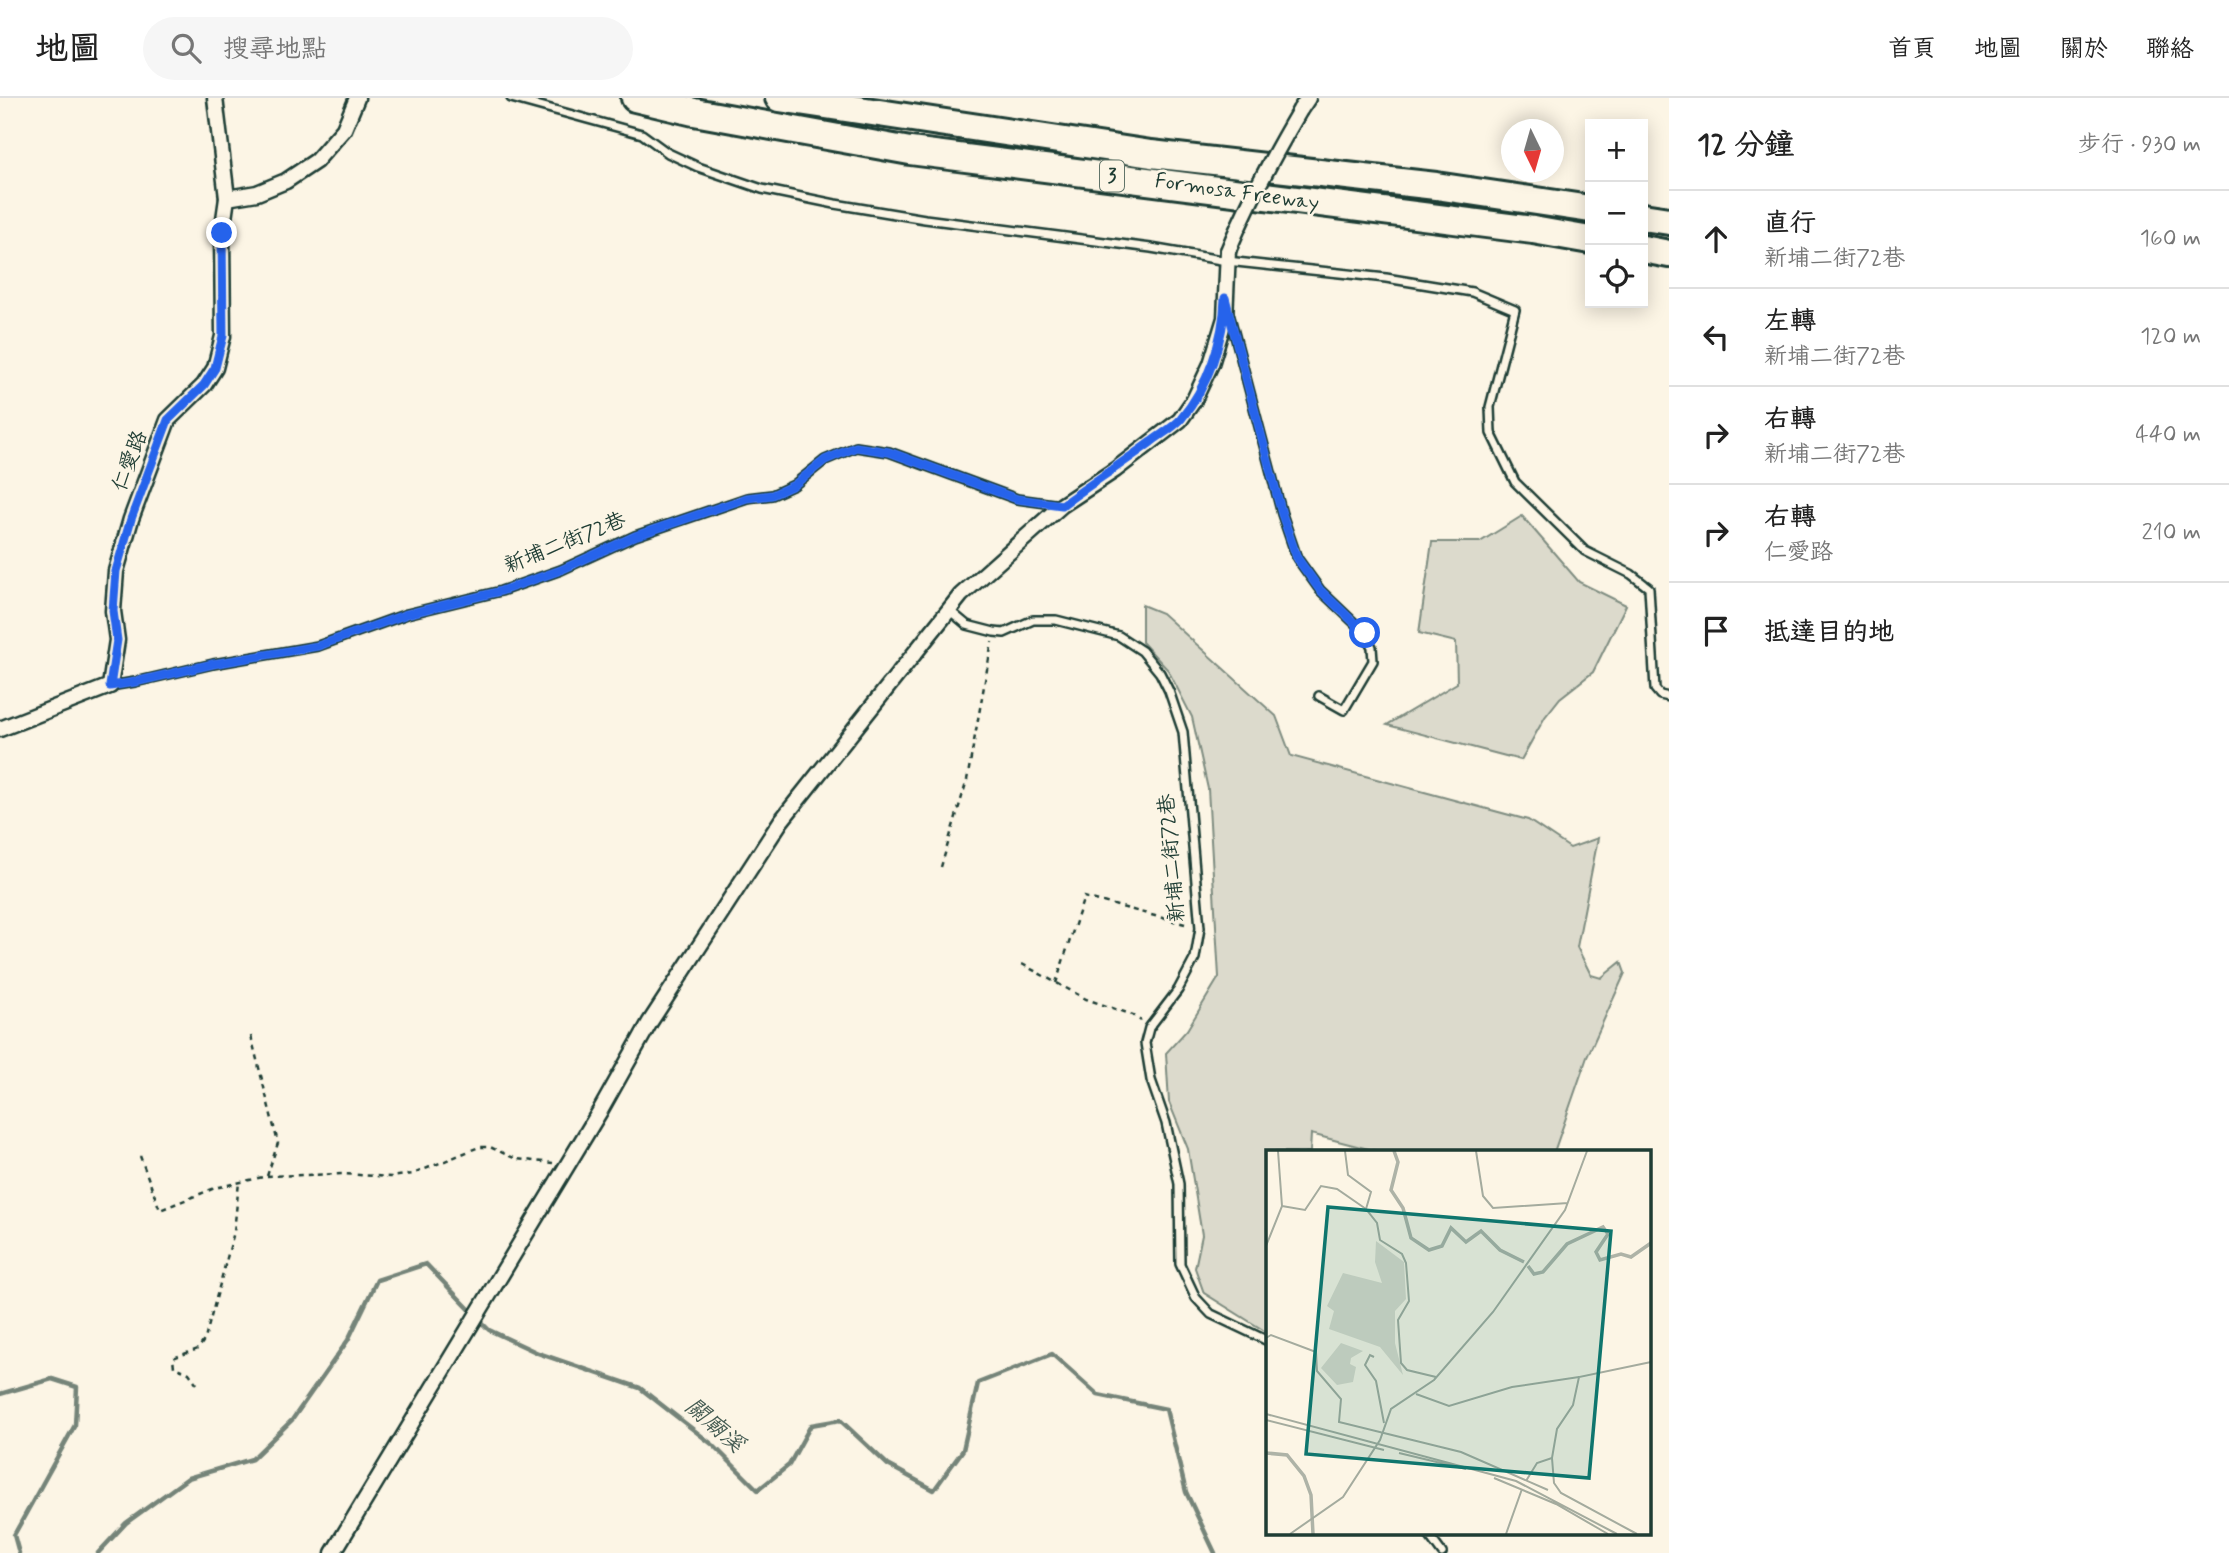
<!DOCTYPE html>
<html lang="zh-TW">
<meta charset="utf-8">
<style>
body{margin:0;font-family:Mynerve,"LXGW WenKai TC",sans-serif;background:#f6f6f6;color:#222}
.controls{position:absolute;right:21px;top:21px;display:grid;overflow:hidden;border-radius:0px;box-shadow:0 4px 18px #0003}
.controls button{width:63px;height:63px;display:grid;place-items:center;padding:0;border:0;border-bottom:2px solid #e0e0e0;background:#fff;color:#222;font:35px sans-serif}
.compass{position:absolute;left:1501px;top:21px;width:63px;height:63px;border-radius:50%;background:#fff;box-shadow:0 4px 18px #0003;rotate:175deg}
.stop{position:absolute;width:21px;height:21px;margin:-16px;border:5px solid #2563eb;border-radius:50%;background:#fff}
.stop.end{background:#2563eb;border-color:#fff;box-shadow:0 2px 7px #0008}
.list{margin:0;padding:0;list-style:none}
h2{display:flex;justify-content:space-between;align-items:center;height:91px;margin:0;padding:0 28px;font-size:30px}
h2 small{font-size:23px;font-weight:400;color:#767676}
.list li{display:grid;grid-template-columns:46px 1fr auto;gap:21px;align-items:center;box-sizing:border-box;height:98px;padding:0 28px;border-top:2px solid #e0e0e0}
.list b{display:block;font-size:26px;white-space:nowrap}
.list p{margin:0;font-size:23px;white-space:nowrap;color:#767676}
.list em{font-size:23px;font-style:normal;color:#767676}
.icon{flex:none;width:38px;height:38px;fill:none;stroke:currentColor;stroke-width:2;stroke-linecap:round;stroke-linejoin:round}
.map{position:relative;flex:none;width:1669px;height:1455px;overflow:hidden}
header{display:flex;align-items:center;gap:42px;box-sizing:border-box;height:98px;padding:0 35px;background:#fff;border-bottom:2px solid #e0e0e0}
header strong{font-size:33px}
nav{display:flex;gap:38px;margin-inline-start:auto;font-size:24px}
.search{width:490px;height:63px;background:#f6f6f6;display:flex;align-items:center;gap:18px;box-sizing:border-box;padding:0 24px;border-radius:38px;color:#767676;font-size:26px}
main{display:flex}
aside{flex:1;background:#fff}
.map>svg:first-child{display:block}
</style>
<header>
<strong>地圖</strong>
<div class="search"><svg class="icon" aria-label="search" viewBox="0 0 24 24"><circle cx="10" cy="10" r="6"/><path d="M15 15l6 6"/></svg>搜尋地點</div>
<nav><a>首頁</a><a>地圖</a><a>關於</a><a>聯絡</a></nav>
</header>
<main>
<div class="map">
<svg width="1669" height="1455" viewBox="0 0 1669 1455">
<rect width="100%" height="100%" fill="#fcf5e5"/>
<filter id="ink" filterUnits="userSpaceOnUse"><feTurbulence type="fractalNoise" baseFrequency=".0143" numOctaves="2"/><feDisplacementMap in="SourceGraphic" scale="14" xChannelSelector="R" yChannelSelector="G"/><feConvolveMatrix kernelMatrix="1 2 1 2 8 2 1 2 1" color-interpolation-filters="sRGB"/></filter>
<g filter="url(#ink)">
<!-- green -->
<g fill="#dcdacc" stroke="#7e8c80" stroke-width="2">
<polygon points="1522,418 1579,484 1626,507 1593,574 1560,600 1545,619 1521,662 1387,627 1457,585 1456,544 1419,535 1432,444 1480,444"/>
<polygon points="1142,507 1162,515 1276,618 1291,658 1528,722 1570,750 1598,740 1577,849 1591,877 1601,880 1621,864 1625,875 1587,959 1554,1054 1380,1054 1311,1036 1310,1054 1268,1054 1268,1235 1204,1195 1195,1170 1202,1137 1188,1051 1169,1004 1166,955 1187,932 1219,879 1208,691 1192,619 1168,572 1142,544"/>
</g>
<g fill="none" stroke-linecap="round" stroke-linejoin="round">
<!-- stream -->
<g stroke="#758479" stroke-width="4.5">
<polyline points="479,1222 489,1232 538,1255 640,1290 713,1347 758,1392 789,1367 811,1327 840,1322 888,1367 934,1392 963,1352 978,1285 1052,1256 1098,1297 1166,1311 1186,1394 1215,1455"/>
<polyline points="0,1296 52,1281 77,1289 75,1327 14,1437 19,1455"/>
<polyline points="98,1455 126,1425 188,1380 252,1361 292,1322 348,1242 377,1182 426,1166 473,1215"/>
</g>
<!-- service casing -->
<g stroke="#1f3d34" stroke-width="12">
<g id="service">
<polyline points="511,0 642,36 668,55 698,69 762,91 835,106 925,121 1151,150 1227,163 1386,180 1472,194 1515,212 1490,309 1491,335 1515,384 1585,453 1631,476 1649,490 1655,591 1660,597 1669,599"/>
<polyline points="1229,215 1282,416 1297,460 1320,492 1365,535 1372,549 1373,563 1344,612 1319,598"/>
<polyline points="949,512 967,527 994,534 1004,535 1033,522 1056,522 1119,538 1142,553 1160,575 1169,593 1183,634 1200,830 1195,860 1178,892 1149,930 1145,945 1151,982 1166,1025 1179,1086 1180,1166 1196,1200 1211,1216 1268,1243"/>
<polyline points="110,588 135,584 213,566 318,548 407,516 501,493 561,472 635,438 747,400 772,397 794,387 825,362 856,349 889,354 1017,401 1061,407"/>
<polyline points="1428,1436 1442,1455"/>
</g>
</g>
<!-- minor casing -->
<g stroke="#1f3d34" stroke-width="19">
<g id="minor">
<polyline points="215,0 227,100"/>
<polyline points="1300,12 1308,0"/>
<polyline points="0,631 110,588 117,542 113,513 116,473 131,421 168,322 204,287 215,270 223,238 222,135 227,100 257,95 286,83 316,63 344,31 357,0"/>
<polyline points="333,1455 600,1013 650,924 781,723 961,497 1062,407 1115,372 1180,322 1194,302 1211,266 1225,220 1228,153"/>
</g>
</g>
<!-- motorway casing -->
<g stroke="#1f3d34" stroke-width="32">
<g id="motorway">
<polyline points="635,0 694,14 910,53 1533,132 1590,142"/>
<polyline points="779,0 1151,56 1436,88 1590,111"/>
<polyline points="1643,119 1669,123"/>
<polyline points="1643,151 1669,156"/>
</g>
</g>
<!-- path -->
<g stroke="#1f3d34" stroke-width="2.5" stroke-dasharray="5 5" stroke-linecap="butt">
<polyline points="941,769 967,682 992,544"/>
<polyline points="1022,866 1086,901 1133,917 1141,923"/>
<polyline points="1056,885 1084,799 1185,826"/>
<polyline points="251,938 278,1045 267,1078"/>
<polyline points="140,1058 160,1112 215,1090 267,1078 343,1076 391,1079 413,1076 479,1049 490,1049 516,1061 553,1065"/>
<polyline points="197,1286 189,1275 174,1269 173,1260 198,1251 205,1241 234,1134 239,1084"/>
</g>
<!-- service -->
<use href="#service" stroke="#fcf5e5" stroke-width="7"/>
<!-- minor -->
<use href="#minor" stroke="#fcf5e5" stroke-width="14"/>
<!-- motorway -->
<use href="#motorway" stroke="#fcf5e5" stroke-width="26"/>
<!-- minor-bridge casing -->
<g stroke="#1f3d34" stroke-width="19" stroke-linecap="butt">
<path id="minor-bridge" d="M1228 153C1248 104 1273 58 1300 12"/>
</g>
<!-- minor-bridge -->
<use href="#minor-bridge" stroke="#fcf5e5" stroke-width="14"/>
</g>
</g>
<g fill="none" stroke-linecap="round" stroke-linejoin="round" filter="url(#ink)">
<!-- route -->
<path stroke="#2563eb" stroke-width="9" d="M222 135 223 238 215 270 204 287 168 322 131 421 116 473 113 513 117 542 110 588 135 584 213 566 318 548 407 516 501 493 561 472 635 438 747 400 772 397 794 387 825 362 856 349 889 354 1017 401 1062 407C1091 386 1121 366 1151 344 1160 337 1173 330 1181 321 1208 289 1224 241 1225 200L1282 416 1297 460 1320 492 1365 535"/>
</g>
<g text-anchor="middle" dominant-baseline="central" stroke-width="5" stroke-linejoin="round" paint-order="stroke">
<!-- shield labels -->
<rect fill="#fcf5e5" stroke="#617469" stroke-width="2" x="1100" y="62.5" width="24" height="31" rx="5"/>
<g font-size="19" font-weight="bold" fill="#1f3d34">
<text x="1112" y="78">3</text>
</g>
<!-- street labels -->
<g font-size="21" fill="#1f3d34" stroke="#fcf5e5">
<text transform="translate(1237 94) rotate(8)">Formosa Freeway</text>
<text transform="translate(130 363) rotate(-69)">仁愛路</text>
<text transform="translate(565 445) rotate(-22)">新埔二街72巷</text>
<text transform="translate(1172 760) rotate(-95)">新埔二街72巷</text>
</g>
<!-- water labels -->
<g font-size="23" font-style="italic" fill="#435a51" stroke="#fcf5e5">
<text transform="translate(714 1328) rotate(41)">關廟溪</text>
</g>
</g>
<!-- overview -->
<g transform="translate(1266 1052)">
<rect width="385" height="385" fill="#fcf5e5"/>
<path d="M110 91 138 112 140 149 129 161V193L137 225 114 197 63 179 68 161 61 156 77 123 116 133 109 112ZM75 193 97 201 85 208 84 214 90 217 87 232 71 235 55 218Z" fill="#dcdacc"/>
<path fill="none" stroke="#aeb3a7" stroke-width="3.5" d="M128 1 132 12 125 40 137 58 145 88 163 100 176 96 185 78 200 92 215 81 234 100 258 112M262 116 268 124 277 122 301 94 337 77 342 84 330 102 334 110 355 104 365 107 385 93M0 303 21 305 38 326 45 345 47 384"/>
<path fill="none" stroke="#a4ab9e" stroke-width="2" d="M79 1 82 25 105 42 100 59 111 73 114 90 136 104 140 113 143 151 132 170 135 213 141 220 170 227M210 1 217 46 227 58 302 53M16 56 39 60 55 36 71 39 100 59M0 96 16 56 12 1M0 202V188L5 185 50 202 51 221 75 249 73 272 195 302 282 340M108 207 104 205 99 215 110 231 118 273M150 244 183 256 246 237 313 227M0 264 250 331 351 384M0 270 118 300M133 303 200 319M286 308 288 333 295 343 371 384M228 328 290 354 342 384M260 331 271 313 286 308 291 279 307 255 313 227 385 212M24 384 77 347 114 290 125 259 168 230 227 162 299 60 321 1M240 384 256 339"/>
<path fill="#0f766e" fill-opacity="0.15" stroke="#0f766e" stroke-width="3.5" d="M62 57 345 81 323 328 40 304Z"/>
<rect width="385" height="385" fill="none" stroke="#1f3d34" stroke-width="3.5"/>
</g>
</svg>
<div class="controls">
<button>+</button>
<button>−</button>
<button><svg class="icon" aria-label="locate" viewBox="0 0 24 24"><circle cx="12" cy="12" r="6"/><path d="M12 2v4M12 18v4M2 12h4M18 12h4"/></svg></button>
</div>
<svg class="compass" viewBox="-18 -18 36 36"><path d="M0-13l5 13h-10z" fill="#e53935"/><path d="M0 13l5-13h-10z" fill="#767676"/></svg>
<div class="stop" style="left:1365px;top:535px"></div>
<div class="stop end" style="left:222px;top:135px"></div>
</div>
<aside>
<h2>12 分鐘<small>步行 · 930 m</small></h2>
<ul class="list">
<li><svg class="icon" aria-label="ahead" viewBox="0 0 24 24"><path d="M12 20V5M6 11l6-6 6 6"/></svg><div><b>直行</b><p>新埔二街72巷</p></div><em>160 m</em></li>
<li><svg class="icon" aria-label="left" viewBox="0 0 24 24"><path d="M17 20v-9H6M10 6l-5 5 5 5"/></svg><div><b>左轉</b><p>新埔二街72巷</p></div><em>120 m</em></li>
<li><svg class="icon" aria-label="right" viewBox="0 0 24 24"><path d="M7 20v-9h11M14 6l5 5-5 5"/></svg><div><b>右轉</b><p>新埔二街72巷</p></div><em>440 m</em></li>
<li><svg class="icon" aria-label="right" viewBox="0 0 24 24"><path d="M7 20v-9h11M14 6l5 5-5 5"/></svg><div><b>右轉</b><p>仁愛路</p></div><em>210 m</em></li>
<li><svg class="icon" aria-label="arrive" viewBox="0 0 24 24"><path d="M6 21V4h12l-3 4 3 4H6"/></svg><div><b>抵達目的地</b></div></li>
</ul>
</aside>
</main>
